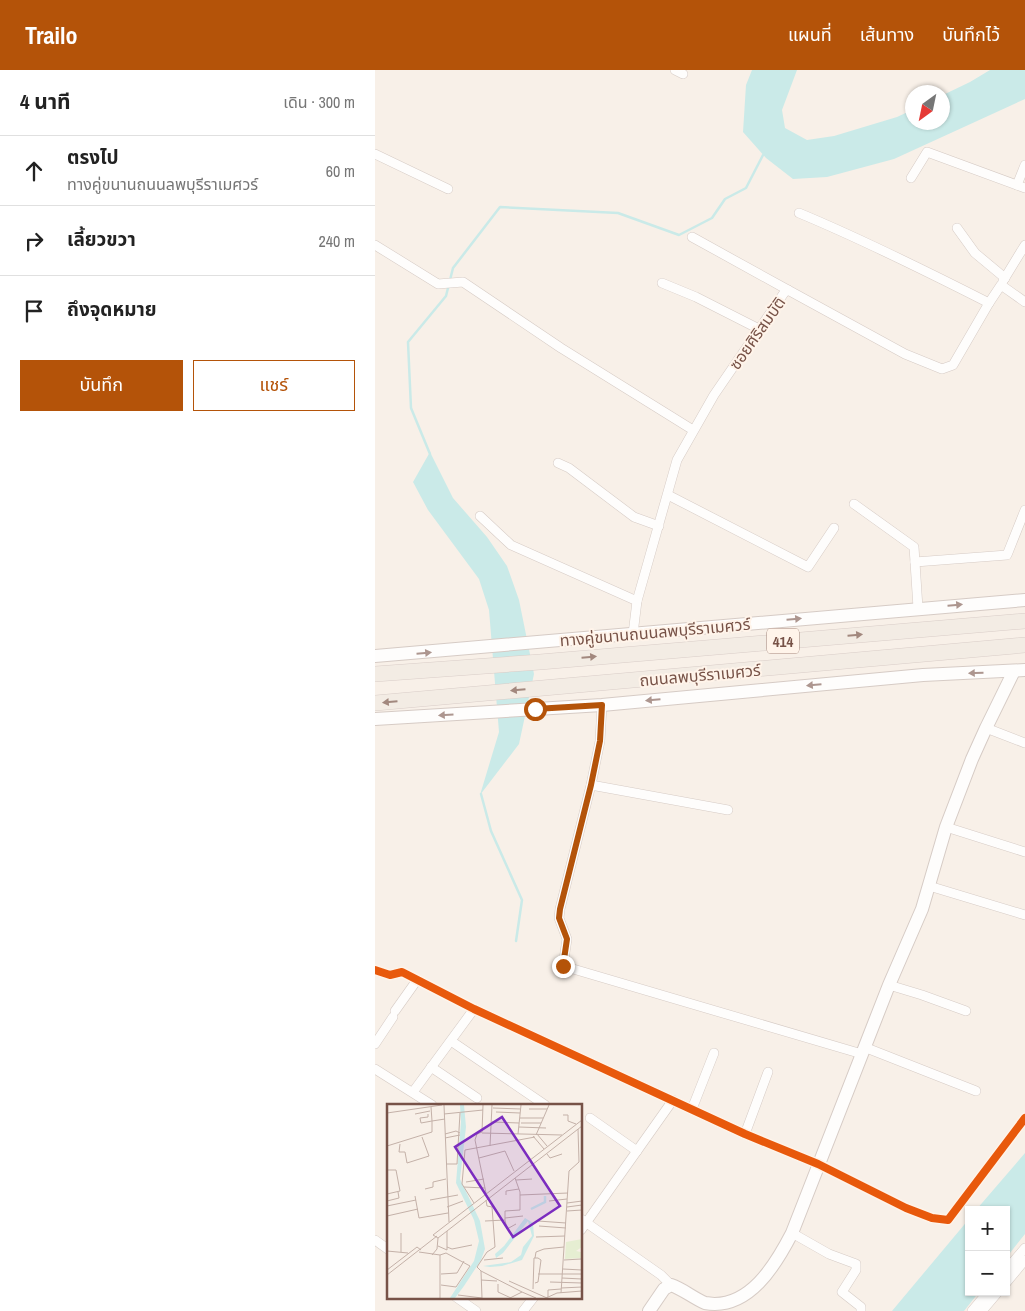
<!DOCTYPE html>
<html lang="th">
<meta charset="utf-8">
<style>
body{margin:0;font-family:"Archivo Narrow","Noto Sans Thai",sans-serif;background:#f6f6f6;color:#222}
.controls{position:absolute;right:15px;bottom:15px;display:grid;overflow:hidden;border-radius:0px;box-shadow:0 1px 4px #0004}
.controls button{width:45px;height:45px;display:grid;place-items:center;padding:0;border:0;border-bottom:1px solid #e0e0e0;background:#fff;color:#222;font:25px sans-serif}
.compass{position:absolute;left:530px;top:15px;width:45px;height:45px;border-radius:50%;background:#fff;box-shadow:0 1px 4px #0004;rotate:213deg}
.stop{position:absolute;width:15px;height:15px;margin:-11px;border:4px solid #b45309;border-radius:50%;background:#fff}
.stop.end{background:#b45309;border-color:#fff;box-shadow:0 1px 5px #0008}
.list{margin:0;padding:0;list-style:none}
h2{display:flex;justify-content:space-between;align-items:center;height:65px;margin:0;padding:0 20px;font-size:21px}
h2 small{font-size:16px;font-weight:400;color:#767676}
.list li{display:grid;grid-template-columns:32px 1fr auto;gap:15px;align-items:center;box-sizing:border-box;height:70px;padding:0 20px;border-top:1px solid #e0e0e0}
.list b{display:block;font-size:19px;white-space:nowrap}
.list p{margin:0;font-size:16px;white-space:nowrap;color:#767676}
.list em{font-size:16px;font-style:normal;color:#767676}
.actions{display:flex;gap:10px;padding:15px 20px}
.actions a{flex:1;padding:11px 0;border:1px solid #b45309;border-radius:0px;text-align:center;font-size:18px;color:#b45309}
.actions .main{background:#b45309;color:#fff}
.icon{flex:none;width:28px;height:28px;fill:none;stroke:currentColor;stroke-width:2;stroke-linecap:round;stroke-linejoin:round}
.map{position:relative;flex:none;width:650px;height:1241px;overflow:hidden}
header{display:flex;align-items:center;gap:30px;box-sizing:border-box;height:70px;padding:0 25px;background:#b45309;color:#fff}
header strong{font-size:24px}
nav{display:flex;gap:28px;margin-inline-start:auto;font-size:18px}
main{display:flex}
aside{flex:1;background:#fff}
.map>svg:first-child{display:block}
</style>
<header>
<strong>Trailo</strong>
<nav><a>แผนที่</a><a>เส้นทาง</a><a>บันทึกไว้</a></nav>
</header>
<main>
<aside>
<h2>4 นาที<small>เดิน · 300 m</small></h2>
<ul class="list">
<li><svg class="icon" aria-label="ahead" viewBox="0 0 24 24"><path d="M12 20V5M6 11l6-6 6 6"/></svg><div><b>ตรงไป</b><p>ทางคู่ขนานถนนลพบุรีราเมศวร์</p></div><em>60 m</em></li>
<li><svg class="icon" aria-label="right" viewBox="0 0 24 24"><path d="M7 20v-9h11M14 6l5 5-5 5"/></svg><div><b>เลี้ยวขวา</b></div><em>240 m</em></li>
<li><svg class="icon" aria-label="arrive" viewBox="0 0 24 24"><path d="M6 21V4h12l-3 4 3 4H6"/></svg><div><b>ถึงจุดหมาย</b></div></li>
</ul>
<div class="actions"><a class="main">บันทึก</a><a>แชร์</a></div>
</aside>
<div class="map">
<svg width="650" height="1241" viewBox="0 0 650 1241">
<rect width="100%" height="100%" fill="#f8f0e8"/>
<!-- water -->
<g fill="#caeae8">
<polygon points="377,0 422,0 407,40 410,58 432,70 459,66 522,47 537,40 538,52 568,52 568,25 595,12 615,0 650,0 650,29 519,89 452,107 418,109 391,88 368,62 371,15"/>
<polygon points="55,382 78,428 112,467 132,496 144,530 159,604 144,674 105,725 124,662 114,540 104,509 53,440 38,412"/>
<polygon points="650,1083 650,1164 631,1188 631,1140 601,1140"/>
<polygon points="594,1149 594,1222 604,1222 589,1241 517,1241"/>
</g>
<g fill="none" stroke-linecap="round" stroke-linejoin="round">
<!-- stream -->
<g stroke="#caeae8" stroke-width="2.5">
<polyline points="55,384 36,338 33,272 71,226 78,198 125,137 243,143 304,165 337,148 350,129 371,118 388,85"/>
<polyline points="106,724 116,761 147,830 141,871"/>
</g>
<!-- street casing -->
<g stroke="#d6cbc5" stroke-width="10">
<g id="street">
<polyline points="300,0 308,4"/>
<polyline points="0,84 73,119"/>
<polyline points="536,108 552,82 650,118"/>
<polyline points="642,115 650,95"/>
<path d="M424 143C489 170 551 201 614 233"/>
<polyline points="582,158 600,183 630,208"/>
<polyline points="317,167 413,220"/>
<polyline points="0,175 63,214 88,212 186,278 318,360"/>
<polyline points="628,211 650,175"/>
<polyline points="287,213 321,227 384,259"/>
<polyline points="183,393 194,398 259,447 284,456"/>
<polyline points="293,425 433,497 459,458"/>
<polyline points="479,434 539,477 543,538"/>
<polyline points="105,446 136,475 262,531"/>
<polyline points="540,492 632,485 650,440"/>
<polyline points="258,564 262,531 302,390 339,325 409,223 413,220 530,284 567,299 578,295 614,233 626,215 650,232"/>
<polyline points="227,635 225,671 216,715 185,839 184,848 192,869 188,896 487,984"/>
<polyline points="611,658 650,673"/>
<polyline points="216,715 353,740"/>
<polyline points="571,757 650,782"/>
<polyline points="554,816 650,845"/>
<polyline points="0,900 15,905 27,902 99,939 370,1064 443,1094 531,1138 557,1148 573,1150 650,1048"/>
<polyline points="514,915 547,925 591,941"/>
<polyline points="20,941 42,910"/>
<polyline points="76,971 170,1035"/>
<polyline points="0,974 18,947"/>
<polyline points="489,977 601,1021"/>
<polyline points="56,997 102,1028"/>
<polyline points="0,999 57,1035"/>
<polyline points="38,1022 99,939"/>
<polyline points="317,1039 339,983"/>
<polyline points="215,1048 262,1081"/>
<polyline points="370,1064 393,1002"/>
<polyline points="206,1149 286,1205 296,1215"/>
<polyline points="206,1160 298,1030"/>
<polyline points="417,1163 454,1184 481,1194 481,1200 467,1222 486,1237 486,1241"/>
<polyline points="0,1170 14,1180"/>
<polyline points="631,1200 650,1178"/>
<polyline points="631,1213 650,1190"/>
<polyline points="81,1227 101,1241"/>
<polyline points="148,1241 159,1227"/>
<polyline points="597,1241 613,1222"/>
<polyline points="607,1241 623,1222"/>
</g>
</g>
<!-- secondary casing -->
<g stroke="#d6cbc5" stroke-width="14">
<g id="secondary">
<polyline points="0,586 650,530"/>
<polyline points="0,649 227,635 548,605 650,600"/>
<path d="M274 1241 289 1219 296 1215C308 1219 318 1228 330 1233 374 1241 401 1194 417 1163L514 915 547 839 571 757 597 689 611 658 639 601"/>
</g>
</g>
<!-- primary casing -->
<g stroke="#d9cdc8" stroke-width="16">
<g id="primary">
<polyline points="0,604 165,592 650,551"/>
<polyline points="0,633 650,575"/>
</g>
</g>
<!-- street -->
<use href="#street" stroke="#fefdfc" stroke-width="9"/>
<!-- secondary -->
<use href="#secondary" stroke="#fefdfc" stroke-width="12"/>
<!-- primary -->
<use href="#primary" stroke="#f3ece4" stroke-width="15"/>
<!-- cycleway casing -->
<g stroke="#fff4ea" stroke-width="11">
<polyline id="cycleway" points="0,900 15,905 27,902 99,939 370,1064 443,1094 531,1138 557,1148 573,1150 650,1048"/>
</g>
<!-- cycleway -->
<use href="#cycleway" stroke="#e8590c" stroke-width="8"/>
</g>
<!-- one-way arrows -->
<defs><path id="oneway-solid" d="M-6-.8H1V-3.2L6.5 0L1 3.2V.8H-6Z" transform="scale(1.25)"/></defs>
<g fill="#ad968f">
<use href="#oneway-solid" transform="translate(580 535) rotate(-5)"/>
<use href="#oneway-solid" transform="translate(419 549) rotate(-5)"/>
<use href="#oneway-solid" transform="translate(49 583) rotate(-5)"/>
<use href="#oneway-solid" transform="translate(601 603) rotate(178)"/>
<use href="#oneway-solid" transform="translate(439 615) rotate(175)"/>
<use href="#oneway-solid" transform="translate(278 630) rotate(175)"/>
<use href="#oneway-solid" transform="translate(71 645) rotate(177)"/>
</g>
<g fill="#a2887e">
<use href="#oneway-solid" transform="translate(480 565) rotate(-5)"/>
<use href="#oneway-solid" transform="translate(214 587) rotate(-5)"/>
<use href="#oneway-solid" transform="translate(143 620) rotate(175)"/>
<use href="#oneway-solid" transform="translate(15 632) rotate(175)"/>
</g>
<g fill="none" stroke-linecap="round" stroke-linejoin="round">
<!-- route -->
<polyline stroke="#b45309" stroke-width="6" points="160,639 227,635 225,671 216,715 185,839 184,848 192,869 188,896"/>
</g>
<g text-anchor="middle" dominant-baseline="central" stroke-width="4" stroke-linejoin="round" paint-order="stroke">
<!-- shield labels -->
<rect fill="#fff4ea" stroke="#a08378" stroke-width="1" x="392" y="558.5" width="32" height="25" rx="4"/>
<g font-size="15" font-weight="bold" fill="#775247">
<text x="408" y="571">414</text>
</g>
<!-- street labels -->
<g font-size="16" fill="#775247" stroke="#fff4ea">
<text transform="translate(382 263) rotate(-55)">ซอยศิริสมบัติ</text>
<text transform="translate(280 562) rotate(-5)">ทางคู่ขนานถนนลพบุรีราเมศวร์</text>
<text transform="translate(325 605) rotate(-5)">ถนนลพบุรีราเมศวร์</text>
</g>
</g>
<!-- overview -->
<g transform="translate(12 1034)">
<rect width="195" height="195" fill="#f8f0e8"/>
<path d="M195 135V143L189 147 194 148V154L178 155 179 138Z" fill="#e6eed2"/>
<path d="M73 1H77L79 23 73 75 93 117 98 145 94 156 77 182 68 194H63L87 157 92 137 87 116 69 79 74 18ZM138 114 146 119 147 132 135 156 115 162 103 163 96 162 124 158 134 151 136 143 145 132 141 117 116 149 109 154 108 150 117 142Z" fill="#caeae8"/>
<path fill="none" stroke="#caeae8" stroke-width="2.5" d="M144 105 158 98V92"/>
<path fill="none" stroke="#c4b1a8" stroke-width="1" d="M57 1 62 118M96 1 95 28 90 30 88 36 99 89M106 4 134 5M142 5H160M109 8 133 9M0 9 55 1M28 10 43 7M41 10V13L33 14 34 19 45 17 44 3M57 10 96 6M176 11H181V17L189 20M133 14H156M195 16 46 131 51 134 195 22M105 18 132 19M134 19H154M132 23 159 24M95 29 175 31M58 30 69 27 73 29M131 30 134 1M150 30 160 42M149 31 162 1M146 32 157 45M58 34 73 31M13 40 12 48H18L20 59 42 52 35 33M0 42 45 28V17L58 15M103 42 105 1M160 50 163 54 175 50M92 54 118 47 127 67M59 60H70L73 9M0 66H9L13 87 0 90M129 76 145 75M79 78 97 75M77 83 98 84M38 85 46 83V78L59 75M119 91V87L132 85M133 91 181 89M28 92 32 114 61 109M43 96 71 91M0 97 12 94 11 88M162 97 180 95M87 99 75 80 78 46 148 33M180 99 195 97M0 102 29 96M60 103 76 97M180 103 195 101M180 107 195 106M0 112 31 105M118 114 136 112M118 116 120 125 129 120M98 117 118 116V107L133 106V88L128 74M151 117 179 119M152 122 179 124M14 129V148M149 133 178 132M51 142 60 146V127M60 143 65 145 85 141M0 147 21 149M32 148 53 151V194M45 151 50 145 51 134M53 151 59 149 83 162 69 183 54 181M148 154 149 148 157 145 177 143M97 156 116 154M177 156 194 155M176 165 195 166M0 166 30 143 34 146M94 167 135 188M54 170 70 169 77 157M151 170H195M0 171 50 132M175 174 195 175M94 176 110 177M122 177 160 194M163 178 195 179M111 180V188L124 194M174 184 195 183M146 185 147 154H151L154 156 151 178 148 179M174 189 182 67 192 58 191 25M71 191 95 194M161 193V186L174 185M95 194 94 167 90 163 100 148 108 143 105 103 100 102 99 96M123 194 135 188 149 194M159 194 170 189 195 187"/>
<path fill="#7b2cbf" fill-opacity="0.15" stroke="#7b2cbf" stroke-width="2.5" d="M115 13 173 102 126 133 68 43Z"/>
<rect width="195" height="195" fill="none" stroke="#775247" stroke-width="2.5"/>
</g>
</svg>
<div class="controls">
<button>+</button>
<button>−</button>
</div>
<svg class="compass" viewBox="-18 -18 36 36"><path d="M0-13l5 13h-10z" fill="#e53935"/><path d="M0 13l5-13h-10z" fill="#767676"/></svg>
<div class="stop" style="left:160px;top:639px"></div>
<div class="stop end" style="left:188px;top:896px"></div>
</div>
</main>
